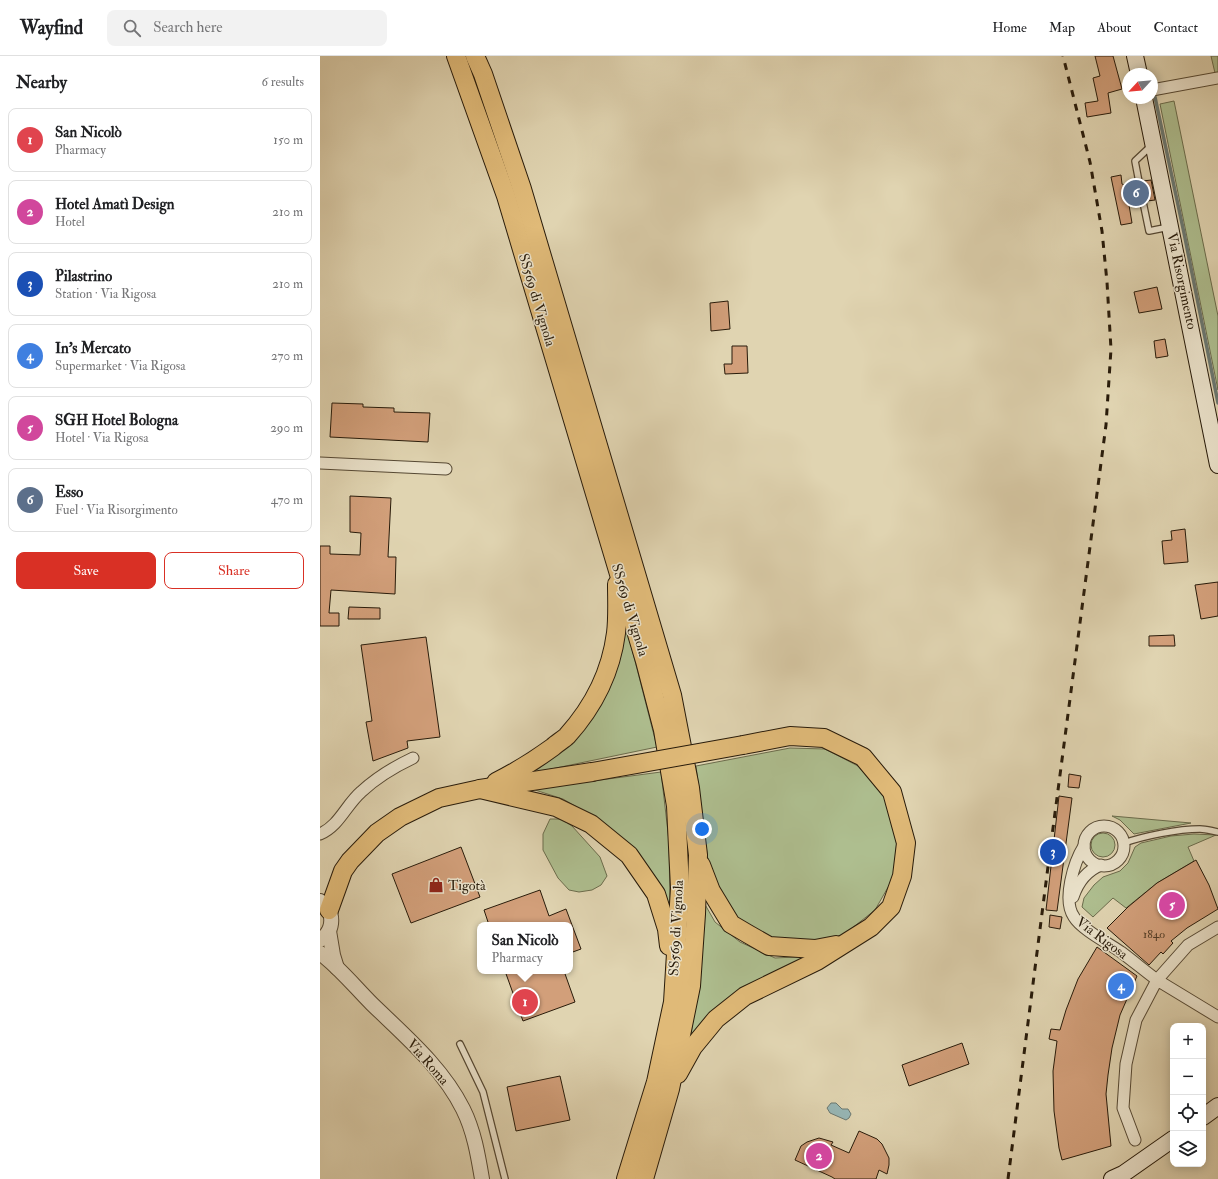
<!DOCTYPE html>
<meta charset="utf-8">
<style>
body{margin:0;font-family:"IM FELL Double Pica",serif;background:#f2f2f2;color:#202124}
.controls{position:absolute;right:12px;bottom:12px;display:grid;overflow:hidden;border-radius:8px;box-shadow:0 2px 10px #0003}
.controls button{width:36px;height:36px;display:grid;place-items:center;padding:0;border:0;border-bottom:1px solid #e0e0e0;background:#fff;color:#202124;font:20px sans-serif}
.compass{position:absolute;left:802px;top:12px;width:36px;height:36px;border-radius:50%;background:#fff;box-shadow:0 2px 10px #0003;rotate:244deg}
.you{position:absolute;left:382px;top:773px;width:14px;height:14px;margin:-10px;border:3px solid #fff;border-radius:50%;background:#1a73e8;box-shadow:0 0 0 6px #1a73e833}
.badge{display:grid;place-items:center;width:26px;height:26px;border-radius:50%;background:#d93025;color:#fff;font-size:13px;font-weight:700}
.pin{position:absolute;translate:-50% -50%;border:2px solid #fff;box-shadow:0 1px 4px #0006}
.popup{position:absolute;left:157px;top:866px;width:96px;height:52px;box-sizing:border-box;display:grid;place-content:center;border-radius:8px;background:#fff;filter:drop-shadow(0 1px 3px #0005);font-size:13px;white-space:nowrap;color:#757577}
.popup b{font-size:15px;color:#202124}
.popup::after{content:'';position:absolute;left:50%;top:100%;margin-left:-8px;border:8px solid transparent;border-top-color:#fff}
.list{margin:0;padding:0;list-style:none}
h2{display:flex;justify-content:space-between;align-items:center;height:52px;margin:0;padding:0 16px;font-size:17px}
h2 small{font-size:13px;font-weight:400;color:#757577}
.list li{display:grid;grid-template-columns:26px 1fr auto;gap:12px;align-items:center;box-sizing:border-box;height:64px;margin:0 8px 8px;padding:0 8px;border:1px solid #e0e0e0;border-radius:8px}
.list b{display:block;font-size:15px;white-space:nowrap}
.list p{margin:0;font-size:13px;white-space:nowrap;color:#757577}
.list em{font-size:13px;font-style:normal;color:#757577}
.actions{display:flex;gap:8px;padding:12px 16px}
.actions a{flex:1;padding:9px 0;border:1px solid #d93025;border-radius:8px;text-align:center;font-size:14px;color:#d93025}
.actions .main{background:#d93025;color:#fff}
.icon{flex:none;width:22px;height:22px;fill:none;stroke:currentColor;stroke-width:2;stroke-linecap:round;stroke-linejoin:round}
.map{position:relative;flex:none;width:898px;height:1123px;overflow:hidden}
header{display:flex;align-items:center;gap:24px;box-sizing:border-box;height:56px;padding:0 20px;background:#fff;border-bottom:1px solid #e0e0e0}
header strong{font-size:19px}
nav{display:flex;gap:22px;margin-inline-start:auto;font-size:14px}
.search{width:280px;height:36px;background:#f2f2f2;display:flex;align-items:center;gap:10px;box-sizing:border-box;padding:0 14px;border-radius:8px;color:#757577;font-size:15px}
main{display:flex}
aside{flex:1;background:#fff}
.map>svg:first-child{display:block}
</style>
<header>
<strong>Wayfind</strong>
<div class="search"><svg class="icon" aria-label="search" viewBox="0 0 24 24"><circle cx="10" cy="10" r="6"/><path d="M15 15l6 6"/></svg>Search here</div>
<nav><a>Home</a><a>Map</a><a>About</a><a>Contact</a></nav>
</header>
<main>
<aside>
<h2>Nearby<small>6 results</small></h2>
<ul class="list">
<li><span class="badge" style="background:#e0444e">1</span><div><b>San Nicolò</b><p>Pharmacy</p></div><em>150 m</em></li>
<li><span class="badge" style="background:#d1479c">2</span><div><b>Hotel Amatì Design</b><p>Hotel</p></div><em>210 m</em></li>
<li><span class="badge" style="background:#1a4fb4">3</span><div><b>Pilastrino</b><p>Station · Via Rigosa</p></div><em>210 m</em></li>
<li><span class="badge" style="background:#3f7fe0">4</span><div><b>In's Mercato</b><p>Supermarket · Via Rigosa</p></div><em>270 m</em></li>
<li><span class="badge" style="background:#d1479c">5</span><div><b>SGH Hotel Bologna</b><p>Hotel · Via Rigosa</p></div><em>290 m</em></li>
<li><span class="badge" style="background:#5c6f8a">6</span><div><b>Esso</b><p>Fuel · Via Risorgimento</p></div><em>470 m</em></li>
</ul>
<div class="actions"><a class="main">Save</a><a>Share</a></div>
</aside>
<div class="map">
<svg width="898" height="1123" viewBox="0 0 898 1123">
<rect width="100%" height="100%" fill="#e0d4b1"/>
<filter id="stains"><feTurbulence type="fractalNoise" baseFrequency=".005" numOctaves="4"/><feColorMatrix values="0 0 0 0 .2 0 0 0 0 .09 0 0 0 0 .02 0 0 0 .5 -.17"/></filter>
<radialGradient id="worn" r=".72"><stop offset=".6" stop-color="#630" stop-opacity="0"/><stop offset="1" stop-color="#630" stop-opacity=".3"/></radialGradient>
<!-- green -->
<g fill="#aebe8f" stroke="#6b6c4c">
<polygon points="891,0 898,0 898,17 895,17"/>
<polygon points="854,45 898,260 898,334 840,48"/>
<polygon points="304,562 337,691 212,717 230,704 261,675"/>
<polygon points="470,692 505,693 538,710 565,740 577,780 575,819 555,854 522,880 491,888 450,883 420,867 400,841 389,813 376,710"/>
<polygon points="341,716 349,785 350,855 310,789 284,767 243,743 212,733"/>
<polygon points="792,760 871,767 814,778 800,764"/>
<polygon points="230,763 241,763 252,770 280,801 287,820 281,829 272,834 259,836 249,834 238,822 223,794 223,778"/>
<circle cx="783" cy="789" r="12"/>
<polygon points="874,778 896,779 868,791 874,805 837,827 806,852 793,842 773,861 762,851 764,842 774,829 783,821 800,815 808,807 815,791 821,787 851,780"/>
<path d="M383 845 395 866 420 886 455 902 494 900 369 991C377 942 381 894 383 845Z"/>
</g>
<!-- water -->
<polygon fill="#97b6b5" stroke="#6b7871" points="511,1047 516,1047 522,1053 528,1053 531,1058 529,1062 526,1064 510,1057 507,1052"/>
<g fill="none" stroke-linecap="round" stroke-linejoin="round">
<!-- stream -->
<polyline stroke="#6b7871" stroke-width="3.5" points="835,41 864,177 898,347"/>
</g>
<!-- building -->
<g fill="#d29f7a" stroke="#281b0a">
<polygon points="775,0 793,0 802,33 788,37 791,57 767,61 765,47 778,45 773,22 780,20"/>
<polygon points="801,119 802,128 804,129 815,127 816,129 819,130 822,129 823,125 831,124 835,144 827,145 826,143 823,142 820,143 819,147 809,149 812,167 801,169 791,121"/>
<polygon points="837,231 842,253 819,257 814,236"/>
<polygon points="408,245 410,273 391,275 390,247"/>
<polygon points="845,283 848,300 836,302 834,285"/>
<polygon points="412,290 427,290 428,317 405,318 404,308 412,308"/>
<polygon points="12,347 43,348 43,351 74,352 74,356 110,357 108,386 10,381"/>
<polygon points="30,440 71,442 68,501 76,501 75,538 11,534 9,557 19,557 19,570 0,570 0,490 10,490 10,498 40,499 41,477 30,476"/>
<polygon points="865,473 868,506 844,508 842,485 852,484 851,475"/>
<polygon points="898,526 898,560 881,563 875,529"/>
<polygon points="29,551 60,552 60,563 28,563"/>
<polygon points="854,579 855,590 829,590 829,580"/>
<polygon points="106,581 120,681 87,685 88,692 53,705 46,666 52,665 41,589"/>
<polygon points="749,718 761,720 759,732 748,731"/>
<polygon points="739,740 752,742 737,855 726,854"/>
<polygon points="141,791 160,841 91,867 72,818"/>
<polygon points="876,804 889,829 898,853 867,872 851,885 853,887 843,898 841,896 829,909 787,872 808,851 837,827"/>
<polygon points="220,834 229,860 246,853 261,893 250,897 250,869 169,869 164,854"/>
<polygon points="730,859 742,861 740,873 729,871"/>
<polygon points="777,891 817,920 800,959 792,992 788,1019 786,1038 791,1090 742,1104 739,1092 734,1055 733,1015 737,985 729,983 731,973 740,974 746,954 758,923"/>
<polygon points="185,915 244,915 255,946 203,965"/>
<polygon points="642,987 649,1008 589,1030 582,1009"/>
<polygon points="240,1020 250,1064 196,1075 187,1031"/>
<polygon points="539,1075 557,1083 562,1088 569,1102 569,1109 567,1118 559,1114 556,1123 515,1123 512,1121 475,1104 481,1090 487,1086 499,1082 513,1086 511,1089 529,1097"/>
</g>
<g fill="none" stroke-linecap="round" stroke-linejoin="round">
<!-- service casing -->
<g stroke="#564934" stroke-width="8">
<g id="service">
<polyline points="819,126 815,105 832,89"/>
<polyline points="823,146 829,175 849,171"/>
<path d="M804 787C824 780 858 773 880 773 886 773 892 775 898 776"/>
<polyline points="140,988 163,1036 185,1123"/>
</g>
</g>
<!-- minor casing -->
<g stroke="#564934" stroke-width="13">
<g id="minor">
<polyline points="832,34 898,22"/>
<polyline points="0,407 126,413"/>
<circle cx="784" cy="790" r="20"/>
<path d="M0 778C19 770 26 749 41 736 56 722 74 711 93 702"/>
<path d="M764 790C754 806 742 844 754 861 761 873 788 887 801 896 813 905 825 915 837 924L868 889 898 871"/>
<path d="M753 841C758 826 766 815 781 809"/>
<polyline points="815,1084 803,1052 806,1008 816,964 837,924 898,961"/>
</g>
</g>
<!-- tertiary casing -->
<g stroke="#564934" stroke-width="16">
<g id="tertiary">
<path d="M0 845C15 855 15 874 0 884"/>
<polyline points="9,875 13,899 17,912"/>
<path d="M0 897C19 911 35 931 52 948 85 980 122 1011 143 1053 154 1075 158 1099 162 1123"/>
</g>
</g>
<!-- secondary casing -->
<g stroke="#281b0a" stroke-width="18">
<g id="secondary">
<polyline points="815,0 819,18"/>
<polyline points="824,42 898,409"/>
<polyline points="883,1061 898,1050"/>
<polyline points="792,1123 803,1118 853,1083"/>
</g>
</g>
<!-- trunk casing -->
<g stroke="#281b0a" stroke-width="20">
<g id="trunk">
<polyline points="136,0 186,140 325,605 343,674 356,750 360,832 353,946 336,1026 306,1123"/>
<polyline points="155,0 163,18 202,133 352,639 370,732 378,799 376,858 371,930 350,1033 324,1123"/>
<path d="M176 726C196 716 215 704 233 691 237 687 243 684 247 680 274 650 291 616 296 577 298 561 297 544 297 528"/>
<polyline points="160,733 236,751 271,768 309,799 336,838 347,873 349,890"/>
<polyline points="381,809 391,835 411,868 428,878 449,890 495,893 516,889"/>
<polyline points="9,854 23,815 30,805 57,777 80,761 119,742 160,733 272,716"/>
<polyline points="358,1018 373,991 396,963 425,940 497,905 551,871 571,851 582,820 586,787 572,736 543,701 504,682 470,680 423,689"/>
</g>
</g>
<!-- service -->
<use href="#service" stroke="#ebe3cc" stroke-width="5.5"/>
<!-- minor -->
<use href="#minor" stroke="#ebe3cc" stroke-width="11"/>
<!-- tertiary -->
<use href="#tertiary" stroke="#ebe3cc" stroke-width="14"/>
<!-- secondary -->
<use href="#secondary" stroke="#ebe3cc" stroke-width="16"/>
<!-- trunk -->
<use href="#trunk" stroke="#e0ba78" stroke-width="18"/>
<!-- rail -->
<polyline stroke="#281b0a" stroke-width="3" stroke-dasharray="7 7" stroke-linecap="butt" points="688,1123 730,795 786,369 791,293 787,226 782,175 770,106 743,0"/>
<!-- trunk-bridge casing -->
<g stroke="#281b0a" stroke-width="20" stroke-linecap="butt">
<polyline id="trunk-bridge" points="272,716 423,689"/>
</g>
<!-- trunk-bridge -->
<use href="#trunk-bridge" stroke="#e0ba78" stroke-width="18"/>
</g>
<!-- icons -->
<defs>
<g id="shop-bare" transform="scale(1.2)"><path d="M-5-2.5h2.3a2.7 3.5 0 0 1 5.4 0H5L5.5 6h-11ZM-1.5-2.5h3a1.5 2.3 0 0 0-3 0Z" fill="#8f2418" stroke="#ebe3cc" stroke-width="2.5" paint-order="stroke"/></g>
</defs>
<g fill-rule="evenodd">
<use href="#shop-bare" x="116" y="829"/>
</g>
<g text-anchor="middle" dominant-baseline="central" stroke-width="3" stroke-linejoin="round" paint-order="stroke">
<!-- number labels -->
<g font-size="12" fill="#523c26">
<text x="834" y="878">184o</text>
</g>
<!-- street labels -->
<g font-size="14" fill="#281b0a" stroke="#ebe3cc">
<text transform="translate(862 225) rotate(78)">Via Risorgimento</text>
<text transform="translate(217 244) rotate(73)">SS569 di Vignola</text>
<text transform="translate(310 554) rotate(73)">SS569 di Vignola</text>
<text transform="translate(356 872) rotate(-87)">SS569 di Vignola</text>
<text transform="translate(782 882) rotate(37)">Via Rigosa</text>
<text transform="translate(108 1006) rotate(49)">Via Roma</text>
</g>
<!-- poi labels -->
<g font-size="14" fill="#281b0a" stroke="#ebe3cc" text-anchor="start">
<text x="128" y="829">Tigotà</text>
</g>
</g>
<rect width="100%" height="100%" filter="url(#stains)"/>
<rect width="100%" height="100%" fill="url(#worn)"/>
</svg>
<div class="controls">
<button>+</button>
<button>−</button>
<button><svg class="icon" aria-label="locate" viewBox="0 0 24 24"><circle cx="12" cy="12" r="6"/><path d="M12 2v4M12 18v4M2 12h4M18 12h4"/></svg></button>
<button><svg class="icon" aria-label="layers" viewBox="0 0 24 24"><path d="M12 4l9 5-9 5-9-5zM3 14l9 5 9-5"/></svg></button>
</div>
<svg class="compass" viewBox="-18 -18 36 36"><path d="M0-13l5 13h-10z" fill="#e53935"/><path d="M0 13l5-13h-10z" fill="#757577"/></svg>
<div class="you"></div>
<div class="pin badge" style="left:205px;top:946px;background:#e0444e">1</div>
<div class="popup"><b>San Nicolò</b>Pharmacy</div>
<div class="pin badge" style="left:499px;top:1100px;background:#d1479c">2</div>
<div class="pin badge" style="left:733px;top:796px;background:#1a4fb4">3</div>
<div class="pin badge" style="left:801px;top:930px;background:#3f7fe0">4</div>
<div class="pin badge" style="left:852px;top:849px;background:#d1479c">5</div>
<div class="pin badge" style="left:816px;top:137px;background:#5c6f8a">6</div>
</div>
</main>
